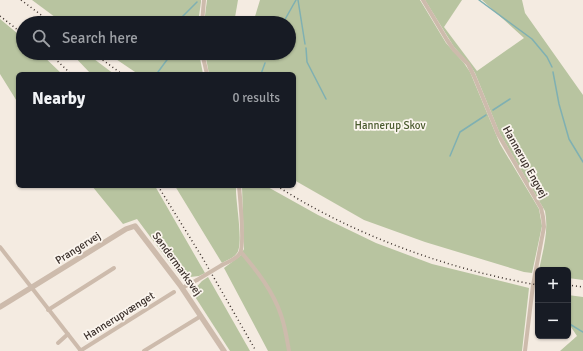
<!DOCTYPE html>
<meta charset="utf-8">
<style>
body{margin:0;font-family:Signika,sans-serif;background:#242831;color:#f1f3f6}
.controls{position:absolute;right:12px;bottom:12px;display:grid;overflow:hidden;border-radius:6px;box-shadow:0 1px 3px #0004}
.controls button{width:36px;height:36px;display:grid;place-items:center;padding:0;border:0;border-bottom:1px solid #363941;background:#171b24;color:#f1f3f6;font:20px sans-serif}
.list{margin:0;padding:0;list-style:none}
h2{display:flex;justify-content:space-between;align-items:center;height:52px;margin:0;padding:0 16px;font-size:17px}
h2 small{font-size:13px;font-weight:400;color:#9ea1a6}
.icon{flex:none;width:22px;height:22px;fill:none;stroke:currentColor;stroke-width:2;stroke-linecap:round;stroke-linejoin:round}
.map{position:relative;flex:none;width:583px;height:351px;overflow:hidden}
.search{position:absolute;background:#171b24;box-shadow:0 1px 3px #0004;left:16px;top:16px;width:280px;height:44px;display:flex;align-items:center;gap:10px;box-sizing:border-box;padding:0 14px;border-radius:22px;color:#9ea1a6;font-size:15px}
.panel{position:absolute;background:#171b24;box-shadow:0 1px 3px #0004;left:16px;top:72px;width:280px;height:116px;border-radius:6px}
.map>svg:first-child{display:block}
</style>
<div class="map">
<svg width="583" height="351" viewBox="0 0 583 351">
<rect width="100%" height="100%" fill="#f4ebe1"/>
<!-- green -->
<g fill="#b8c4a0">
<polygon points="32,0 201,0 201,2 198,23 63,23"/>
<polygon points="207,0 238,0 234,23 204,23"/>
<polygon points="260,0 420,0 446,43 464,63 470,72 500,144 539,209 542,226 532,273 524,272 425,242 364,220 294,180 294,74 209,74 205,53 289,53 289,23 253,23"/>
<path d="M425 0H462L444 27 477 71 524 38 482 0H522L525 13 583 95V280L568 278V270H539C543 250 549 231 545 211L500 134 475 73 470 65 454 47Z"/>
<polygon points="0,19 23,38 23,53 40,53 62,74 18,74 18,103 0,74"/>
<polygon points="71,53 86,53 114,74 91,74"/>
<polygon points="107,53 199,53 203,74 138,74"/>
<polygon points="92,186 155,186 205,273 199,276 181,278 137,219 123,224"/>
<path d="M175 186H236C235 200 244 243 237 253 234 258 227 260 222 263Z"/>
<polygon points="242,186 266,186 318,215 376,243 432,264 529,288 522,351 268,351 224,268 240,256 244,249"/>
<polygon points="208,277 250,351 230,351 192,292 202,281"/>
<polygon points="568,295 583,297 583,351 560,351 577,336 571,327 568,325"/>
</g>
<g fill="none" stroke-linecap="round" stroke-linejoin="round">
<!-- stream -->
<g stroke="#7fb0b2" stroke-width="1.5">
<polyline points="298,0 305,44"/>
<polyline points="479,0 532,39 547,57 552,67"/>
<polyline points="180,23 181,18 197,2"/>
<polyline points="283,23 296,0"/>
<polyline points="306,48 307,62 326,99"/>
<polyline points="267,58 269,53"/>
<polyline points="158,72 172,53"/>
<polyline points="553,72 559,104 569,139 583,162"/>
<polyline points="261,74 265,63"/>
<polyline points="493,110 510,99"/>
<polyline points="450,156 460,132 486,115"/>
<polyline points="568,323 583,332"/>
</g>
<!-- minor -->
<g stroke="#cdbbac" stroke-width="4">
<polyline points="423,0 447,40 454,50 468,64 474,76 498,134 541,208 543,217 544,227 533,285 525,351"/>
<polyline points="202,23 204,0"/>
<polyline points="202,53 207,74"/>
<polyline points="0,247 81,351"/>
<path d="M241 252C257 271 273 291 281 315 285 326 287 339 289 351"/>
<path d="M222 265C228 262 237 259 240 253 245 244 240 198 239 186"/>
<polyline points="182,288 197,280"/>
<polyline points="48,310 114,268"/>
<polyline points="58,343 68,334"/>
<polyline points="80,351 174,292"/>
<polyline points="144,351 201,316"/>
</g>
<!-- tertiary -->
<polyline stroke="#cdbbac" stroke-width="5.5" points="0,307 126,229 135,226 180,285 224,351"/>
<!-- rail -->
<g stroke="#3b302b" stroke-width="1.5" stroke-dasharray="1 3" stroke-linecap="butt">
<polyline points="21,0 52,23"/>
<polyline points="0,16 23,34"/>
<polyline points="49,53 71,74"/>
<polyline points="93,53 122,74"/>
<polyline points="158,186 202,257 256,351"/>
<path d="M277 186C353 235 450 270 538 285"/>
<polyline points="568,285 583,287"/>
</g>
<!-- minor-bridge -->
<polyline stroke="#cdbbac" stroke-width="4" points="197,280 222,265"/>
</g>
<g text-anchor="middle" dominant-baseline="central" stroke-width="3.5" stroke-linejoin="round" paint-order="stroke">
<!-- park labels -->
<g font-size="11" fill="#4a5a2e" stroke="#fbf5ee">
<text x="390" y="125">Hannerup Skov</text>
</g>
<!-- street labels -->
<g font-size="11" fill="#3b302b" stroke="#fbf5ee">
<text transform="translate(525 162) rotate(61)">Hannerup Engvej</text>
<text transform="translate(78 248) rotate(-32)">Prangervej</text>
<text transform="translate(177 264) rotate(54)">Søndermarksvej</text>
<text transform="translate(119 316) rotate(-32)">Hannerupvænget</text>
</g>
</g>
</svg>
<div class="controls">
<button>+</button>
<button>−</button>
</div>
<div class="search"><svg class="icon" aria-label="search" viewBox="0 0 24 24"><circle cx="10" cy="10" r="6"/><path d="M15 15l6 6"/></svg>Search here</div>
<section class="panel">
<h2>Nearby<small>0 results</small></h2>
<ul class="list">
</ul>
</section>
</div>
